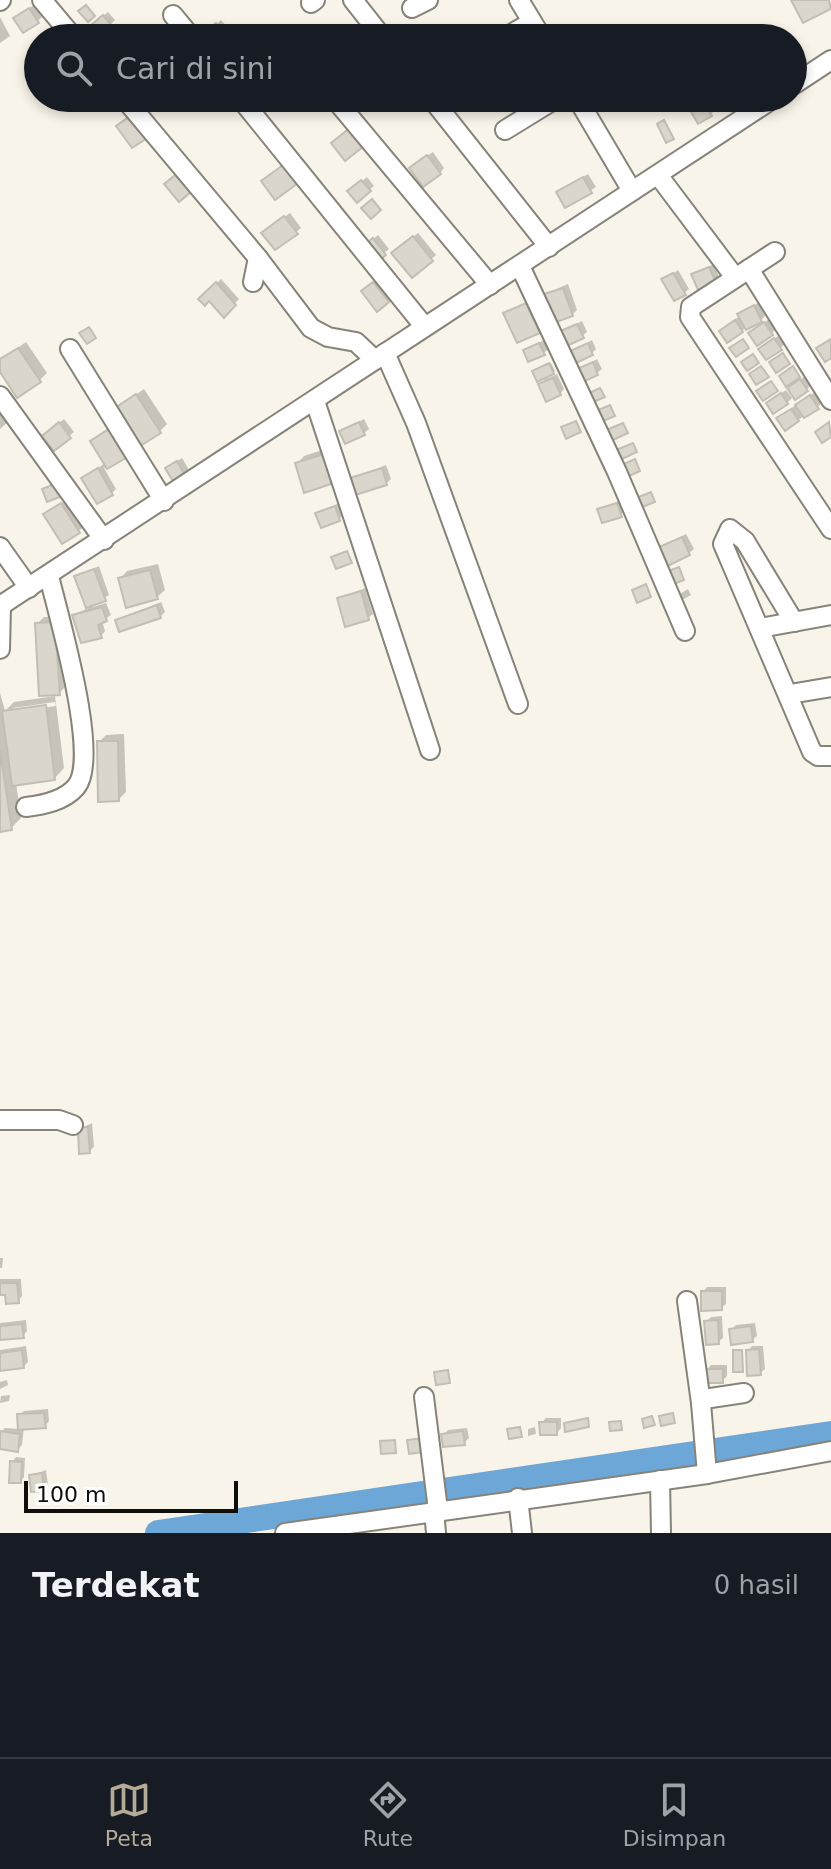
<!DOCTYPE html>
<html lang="id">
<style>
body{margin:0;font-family:"DejaVu Sans",sans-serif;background:#20242c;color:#f1f3f6}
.scale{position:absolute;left:24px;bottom:20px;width:214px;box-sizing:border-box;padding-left:8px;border:4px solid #0f0e0a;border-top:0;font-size:22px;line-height:28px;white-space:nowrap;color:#0f0e0a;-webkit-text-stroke:6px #fff;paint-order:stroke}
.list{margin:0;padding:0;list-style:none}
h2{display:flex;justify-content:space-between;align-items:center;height:104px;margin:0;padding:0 32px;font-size:34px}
h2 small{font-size:26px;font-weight:400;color:#9ea1a6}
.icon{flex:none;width:44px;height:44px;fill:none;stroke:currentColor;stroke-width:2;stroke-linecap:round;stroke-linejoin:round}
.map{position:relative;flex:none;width:831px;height:1533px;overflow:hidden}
.search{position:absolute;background:#171b24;box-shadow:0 4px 12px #0003;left:24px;right:24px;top:24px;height:88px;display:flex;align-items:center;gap:20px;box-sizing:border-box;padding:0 28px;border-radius:44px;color:#9ea1a6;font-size:30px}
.sheet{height:224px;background:#171b24}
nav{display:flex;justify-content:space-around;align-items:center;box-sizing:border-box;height:112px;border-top:2px solid #363941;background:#171b24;font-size:22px;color:#9ea1a6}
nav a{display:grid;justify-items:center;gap:4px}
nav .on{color:#b4ab97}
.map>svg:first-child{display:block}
</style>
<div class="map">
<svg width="831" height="1533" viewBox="0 0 831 1533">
<rect width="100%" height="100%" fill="#f9f4e9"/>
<!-- shadow -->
<g fill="#0003" fill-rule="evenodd">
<polygon points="34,5 42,17 38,21 20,14"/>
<polygon points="108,12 115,20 110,25 97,21"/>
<polygon points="0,17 10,36 0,43"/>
<polygon points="221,20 229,29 218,38 210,38 206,33"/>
<polygon points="113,32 118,38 106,38"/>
<polygon points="648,98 661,98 651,104"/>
<polygon points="708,99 715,110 711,114 692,110"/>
<polygon points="433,152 444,168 440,173 416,163"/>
<polygon points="588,174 596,187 566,206 558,192"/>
<polygon points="367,177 374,186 369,190 355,187"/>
<polygon points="290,213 301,228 296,232 268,228"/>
<polygon points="418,233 436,255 412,276 398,249"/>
<polygon points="378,235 389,249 384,253 371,241"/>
<polygon points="714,264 719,277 714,282 693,274"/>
<polygon points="678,270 689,289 684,293 664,280"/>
<polygon points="221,279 239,299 224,315 209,298 201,299"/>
<polygon points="378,279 392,296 388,301 368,287"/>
<polygon points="568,284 577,310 572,315 543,295"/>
<polygon points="531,300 544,327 539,331 506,314"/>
<polygon points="759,302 765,316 761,320 741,331 726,326"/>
<polygon points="769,319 776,329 771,334 756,328"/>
<polygon points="582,321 587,332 582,336 563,331"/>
<polygon points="780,335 785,344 767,358 765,344"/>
<polygon points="544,340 548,349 544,353 525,351"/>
<polygon points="592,340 596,349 592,353 573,351"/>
<polygon points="26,342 47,373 40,380 0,368 0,360"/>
<polygon points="597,359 602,369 597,373 580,369"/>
<polygon points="551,363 555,371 547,379 557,374 564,389 560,394 540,385 550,374 537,370"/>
<polygon points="805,376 812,385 796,397 794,384"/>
<polygon points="144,389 167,424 160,431 114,410"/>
<polygon points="786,390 792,398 787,403 773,399"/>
<polygon points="815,392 822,403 817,407 798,420 783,414"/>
<polygon points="0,411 8,422 0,429"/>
<polygon points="64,419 74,432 54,448 49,431"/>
<polygon points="364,419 369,429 364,433 341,431"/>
<polygon points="114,426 129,451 104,468 116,489 112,493 84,478 105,463 92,441"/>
<polygon points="338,445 346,472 297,464 304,456"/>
<polygon points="182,458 189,470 185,475 167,468"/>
<polygon points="386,465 391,479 386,484 352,479"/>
<polygon points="67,500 84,527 63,541 50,510"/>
<polygon points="621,500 625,511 620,515 600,510"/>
<polygon points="339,503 343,515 339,519 318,513"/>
<polygon points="686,534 694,549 689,553 661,547"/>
<polygon points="158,564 165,590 157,597 120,579 127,571"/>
<polygon points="99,566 109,595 92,604 93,607 106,603 111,615 102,621 105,631 101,636 74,615 88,608 76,577"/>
<polygon points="365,588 373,614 368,618 339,599"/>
<polygon points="688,589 691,595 682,600 680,594"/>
<polygon points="161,602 165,612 160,617 117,620"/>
<polygon points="62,616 66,686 59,693 37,624 44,617"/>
<path d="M0 693 5 711 14 702 55 696 64 768 54 779 16 783 21 818 11 828 0 830ZM55 702 56 706 13 712V708Z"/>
<polygon points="124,734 126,792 119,799 99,742 106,735"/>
<polygon points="92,1123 94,1147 89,1151 80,1129"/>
<polygon points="0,1258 3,1258 2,1268 0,1268"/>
<polygon points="0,1279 21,1279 22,1296 18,1301 7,1293 0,1293"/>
<polygon points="707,1287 726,1287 726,1304 721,1308 703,1292"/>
<polygon points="722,1316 723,1338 718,1342 706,1322 711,1317"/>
<polygon points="26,1320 27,1331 23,1336 0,1338 0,1323"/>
<polygon points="755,1323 757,1336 752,1340 731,1330 736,1325"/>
<polygon points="26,1346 28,1362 24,1366 0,1369 0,1350"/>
<polygon points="752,1346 763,1346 765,1369 760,1373 748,1351"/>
<polygon points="711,1365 727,1365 727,1376 722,1381 707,1370"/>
<polygon points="7,1380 8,1385 0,1389 0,1382"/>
<polygon points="10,1395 9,1401 0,1403 1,1396"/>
<polygon points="48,1409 49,1421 45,1426 24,1427 22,1445 18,1449 0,1447 1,1432 5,1428 20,1429 19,1415 24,1411"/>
<polygon points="546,1418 561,1418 561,1428 557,1433 541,1423"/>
<polygon points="535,1427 536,1434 528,1436 528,1429"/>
<polygon points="467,1428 469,1438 464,1443 444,1435 448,1430"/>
<polygon points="16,1457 25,1458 24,1477 20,1481 12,1462"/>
<polygon points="46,1470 48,1484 43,1489 31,1476"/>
</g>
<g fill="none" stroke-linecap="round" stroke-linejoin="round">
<!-- river -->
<polyline stroke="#6da7d7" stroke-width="26" points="158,1533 831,1434"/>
</g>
<!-- building -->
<g fill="#dbd6cb" stroke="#c3beb3" stroke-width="2">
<polygon points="791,0 829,0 831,9 803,23"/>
<polygon points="86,5 95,16 88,22 78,11"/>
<polygon points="29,8 39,23 23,33 13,18"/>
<polygon points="103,15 112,26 99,37 90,26"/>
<polygon points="216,23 226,35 207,38 203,33"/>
<polygon points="87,98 109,98 97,109"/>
<polygon points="348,98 372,98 358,110"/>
<polygon points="703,102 712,116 698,124 690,110"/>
<polygon points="130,116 146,139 132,148 116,126"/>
<polygon points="664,120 674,139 666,143 657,124"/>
<polygon points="350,128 364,146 345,161 331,143"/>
<polygon points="427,155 441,174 423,187 409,168"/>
<polygon points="283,165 298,183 275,200 261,181"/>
<polygon points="178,173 192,191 179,202 164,184"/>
<polygon points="583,177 592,193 565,208 556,192"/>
<polygon points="361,180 371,191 357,203 347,191"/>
<polygon points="372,199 381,210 371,219 361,208"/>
<polygon points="284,216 298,234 275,250 261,233"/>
<polygon points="413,236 433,261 412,278 391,253"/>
<polygon points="373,238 386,255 377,262 364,245"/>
<polygon points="709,267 716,283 698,290 691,274"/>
<polygon points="673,273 686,295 674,301 661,279"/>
<polygon points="216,282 236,305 224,318 209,301 205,306 198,299"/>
<polygon points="373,282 389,302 377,312 361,291"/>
<polygon points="563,288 573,316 551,324 541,295"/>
<polygon points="526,303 540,333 517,343 503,313"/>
<polygon points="754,305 762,322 746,330 737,314"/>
<polygon points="735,320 743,332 727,343 719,331"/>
<polygon points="764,322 773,335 757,346 748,333"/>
<polygon points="577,324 584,338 567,346 560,331"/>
<polygon points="89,327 96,338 87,344 79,333"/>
<polygon points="774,338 782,350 766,360 758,349"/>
<polygon points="743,339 749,348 736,357 729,348"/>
<polygon points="831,339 831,358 825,362 816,348"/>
<polygon points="539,343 545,355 528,362 523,350"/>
<polygon points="588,343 593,355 576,363 570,351"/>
<polygon points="18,348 41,382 17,398 0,372 0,359"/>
<polygon points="783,353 790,364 776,373 769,362"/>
<polygon points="753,354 759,363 747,371 741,362"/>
<polygon points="593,362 598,375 583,382 577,369"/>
<polygon points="549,363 554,374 537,382 532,371"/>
<polygon points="761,366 769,377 756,385 749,374"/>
<polygon points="793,366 800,377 786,387 779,376"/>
<polygon points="553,378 561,395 546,402 538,384"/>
<polygon points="800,379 808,391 795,400 787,388"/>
<polygon points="771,381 778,391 763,401 756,391"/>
<polygon points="600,388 605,397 591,403 587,394"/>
<polygon points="781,393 788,404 773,414 766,403"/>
<polygon points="136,394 161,433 137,448 112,410"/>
<polygon points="810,395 819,409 804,418 795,405"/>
<polygon points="610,405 615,416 601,422 596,411"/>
<polygon points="791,409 799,421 785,431 776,418"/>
<polygon points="576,421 581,432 566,439 561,427"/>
<polygon points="59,422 71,438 54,451 42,436"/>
<polygon points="359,422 365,435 345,444 339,431"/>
<polygon points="829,422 831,437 822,443 815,432"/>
<polygon points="623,423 628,433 611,441 606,430"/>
<polygon points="109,429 126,458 107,469 90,441"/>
<polygon points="633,443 637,452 620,460 616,450"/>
<polygon points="331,452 340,481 304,493 295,463"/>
<polygon points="635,459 640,471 625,478 619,466"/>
<polygon points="177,461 186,477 174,483 165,468"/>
<polygon points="98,468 113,495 97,504 81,478"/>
<polygon points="382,468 387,485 355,495 350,478"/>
<polygon points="59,482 65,495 47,502 42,489"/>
<polygon points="651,492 655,502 640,508 636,498"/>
<polygon points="61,503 80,533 62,544 43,514"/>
<polygon points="617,503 622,517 602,523 597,509"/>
<polygon points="335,506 340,521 321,528 315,513"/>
<polygon points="682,537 690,555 668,566 659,547"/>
<polygon points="347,551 352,563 336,569 331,557"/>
<polygon points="679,567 684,580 674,584 668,571"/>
<polygon points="94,569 106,601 86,608 74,576"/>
<polygon points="150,570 158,599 126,608 118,578"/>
<polygon points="646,584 651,597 637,603 632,590"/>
<polygon points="361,591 369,620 345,627 337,598"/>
<polygon points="157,605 161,618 119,632 115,620"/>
<polygon points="102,607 107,621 98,625 102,638 81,643 72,615"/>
<polygon points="55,622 60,695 39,696 35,623"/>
<polygon points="46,705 55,780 12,786 2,711"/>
<polygon points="97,741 118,741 119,801 98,802"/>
<polygon points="0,750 12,830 0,832"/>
<polygon points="88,1127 90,1153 79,1154 78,1128"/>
<polygon points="0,1283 17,1283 19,1303 6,1304 5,1295 0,1295"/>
<polygon points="701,1291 722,1291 722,1310 701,1311"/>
<polygon points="718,1320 719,1344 706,1345 704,1321"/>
<polygon points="22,1324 24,1338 0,1340 0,1326"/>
<polygon points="751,1326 753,1342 731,1345 729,1329"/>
<polygon points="759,1349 761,1375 747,1376 746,1350"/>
<polygon points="22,1350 24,1368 0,1371 0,1353"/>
<polygon points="733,1350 742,1350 743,1372 733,1372"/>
<rect x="705" y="1369" width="18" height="14"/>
<polygon points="448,1370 450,1383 436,1385 434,1372"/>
<polygon points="44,1413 46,1428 18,1430 17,1414"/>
<polygon points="673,1413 675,1423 661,1426 659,1416"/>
<polygon points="652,1416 655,1425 644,1428 642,1419"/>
<polygon points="588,1418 589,1427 565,1432 564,1423"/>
<polygon points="621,1421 622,1430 610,1431 609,1422"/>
<polygon points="539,1422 557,1422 557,1435 540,1435"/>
<polygon points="520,1427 522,1437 509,1439 507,1429"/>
<polygon points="0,1431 20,1434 18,1452 0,1449"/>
<polygon points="463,1431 465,1445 443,1447 441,1434"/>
<polygon points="423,1438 425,1452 409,1454 407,1440"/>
<polygon points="395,1440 396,1453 381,1454 380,1441"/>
<polygon points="10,1461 22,1462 21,1483 9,1483"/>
<polygon points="42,1473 44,1491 31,1492 29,1475"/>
</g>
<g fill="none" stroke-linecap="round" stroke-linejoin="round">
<!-- minor casing -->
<g stroke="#878379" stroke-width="22">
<g id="minor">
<polyline points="42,0 74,38"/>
<polyline points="353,0 383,38"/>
<polyline points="519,0 542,38"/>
<polyline points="0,1 1,0"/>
<polyline points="311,3 315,0"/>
<polyline points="412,8 428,0"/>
<polyline points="173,15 192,38"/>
<polyline points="504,38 532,22"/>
<polyline points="793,85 831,60"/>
<polyline points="124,98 258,258 311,328 328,337 356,342 375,360"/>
<polyline points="240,98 424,326"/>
<polyline points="334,98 490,285"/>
<polyline points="431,98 549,247"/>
<polyline points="577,98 632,191"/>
<polyline points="505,130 557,98"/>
<polyline points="658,175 734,276"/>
<polyline points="520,266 617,472 685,631"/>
<polyline points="749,269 775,252"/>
<polyline points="253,282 258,258"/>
<polyline points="70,349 164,501"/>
<polyline points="385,353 416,423 518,704"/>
<polyline points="0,396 104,540"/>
<polyline points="831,400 749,269 691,307 690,317 831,529"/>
<polyline points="315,401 430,750"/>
<polyline points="0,547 29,588"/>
<polyline points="0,606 774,98"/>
<polyline points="794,622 745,541 730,529 723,544 812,752 818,756 831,756"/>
<polyline points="760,628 831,615"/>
<polyline points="0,649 1,606"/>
<polyline points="790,694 831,687"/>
<path d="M26 807C43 805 64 801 76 787 101 758 58 615 49 576"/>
<polyline points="0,1120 59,1120 73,1125"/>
<polyline points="687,1301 701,1403"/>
<polyline points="424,1397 438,1510"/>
<polyline points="707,1474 701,1403 704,1399 744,1393"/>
<polyline points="660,1480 661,1533"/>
<polyline points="518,1498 522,1533"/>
<polyline points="434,1510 436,1533"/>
<polyline points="285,1533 707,1474 831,1451"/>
</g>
</g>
<!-- minor -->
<use href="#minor" stroke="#fff" stroke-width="18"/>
</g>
</svg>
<div class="scale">100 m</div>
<div class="search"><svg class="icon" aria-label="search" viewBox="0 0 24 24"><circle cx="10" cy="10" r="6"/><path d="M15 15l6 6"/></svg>Cari di sini</div>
</div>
<section class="sheet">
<h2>Terdekat<small>0 hasil</small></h2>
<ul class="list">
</ul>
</section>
<nav>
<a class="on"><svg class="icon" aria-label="map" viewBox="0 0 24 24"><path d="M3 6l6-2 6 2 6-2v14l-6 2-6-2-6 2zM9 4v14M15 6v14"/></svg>Peta</a>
<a><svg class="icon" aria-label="directions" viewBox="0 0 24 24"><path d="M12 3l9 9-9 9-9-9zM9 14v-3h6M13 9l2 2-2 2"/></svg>Rute</a>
<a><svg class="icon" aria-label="saved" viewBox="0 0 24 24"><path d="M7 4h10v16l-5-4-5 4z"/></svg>Disimpan</a>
</nav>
